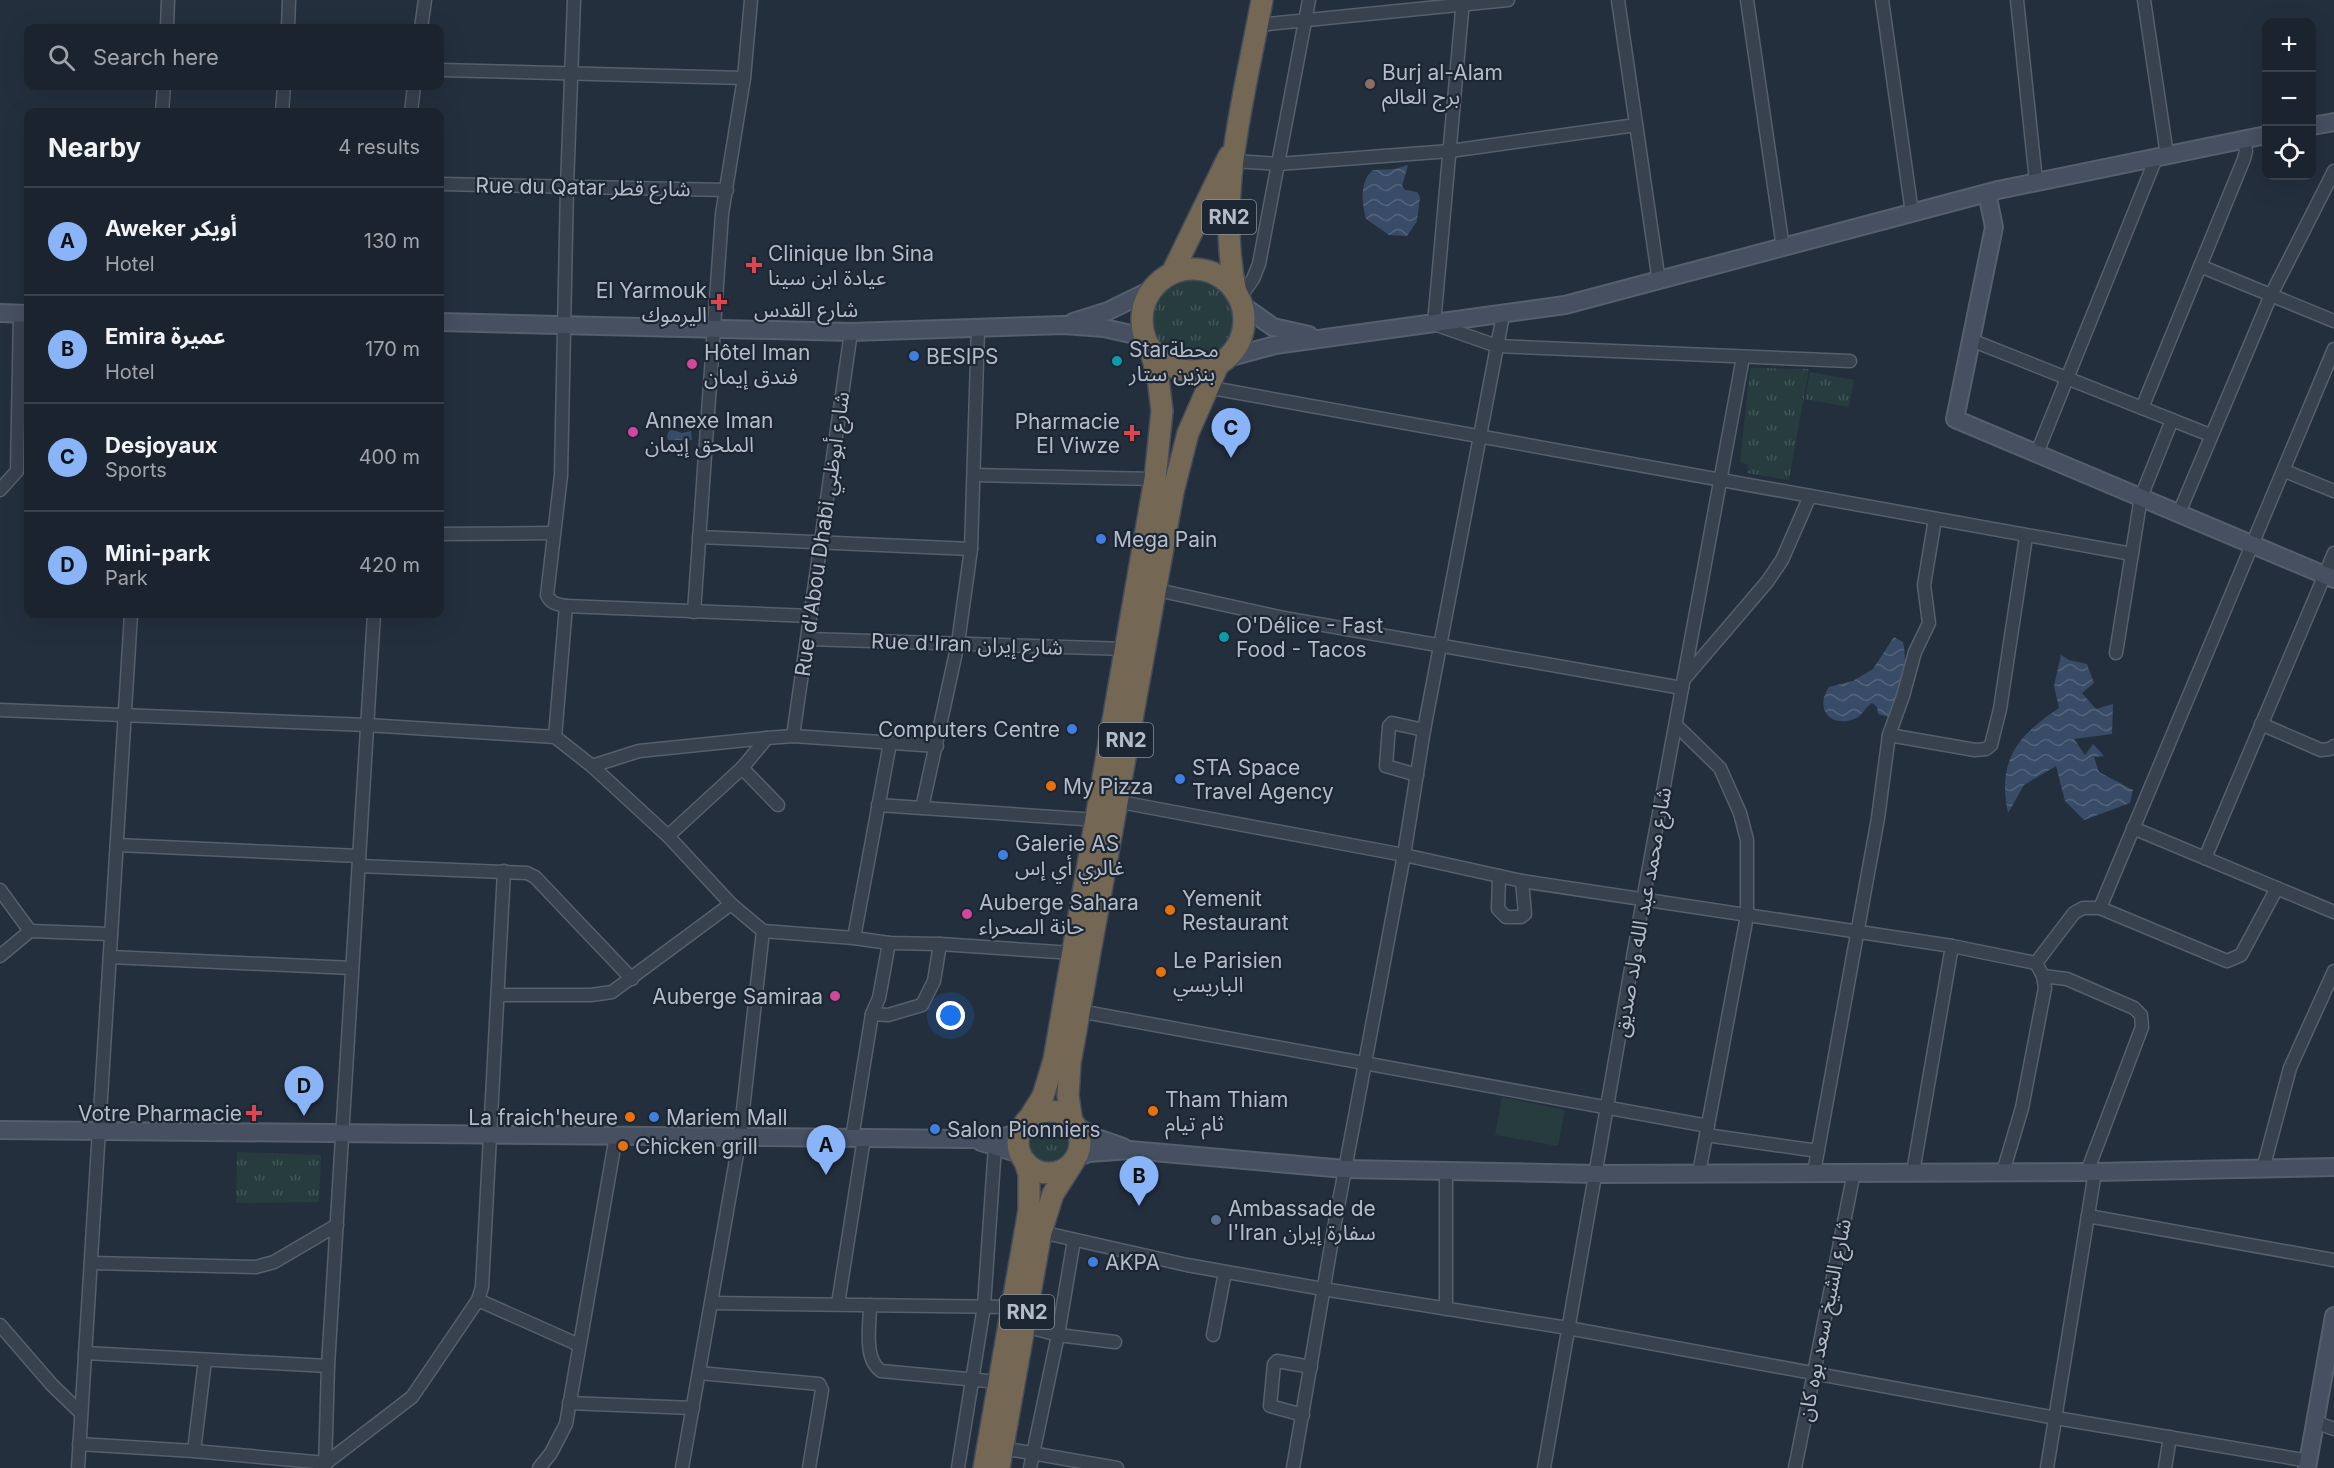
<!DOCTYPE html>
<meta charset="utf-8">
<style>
body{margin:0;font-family:Inter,"Noto Sans Arabic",sans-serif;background:#282f3a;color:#f1f3f6}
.controls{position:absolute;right:18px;top:18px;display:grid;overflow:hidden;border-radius:12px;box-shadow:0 6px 24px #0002}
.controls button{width:54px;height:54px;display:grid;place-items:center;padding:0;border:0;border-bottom:2px solid #39404a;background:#1b232e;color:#f1f3f6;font:30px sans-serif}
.you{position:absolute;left:951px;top:1016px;width:21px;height:21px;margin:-15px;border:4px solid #fff;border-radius:50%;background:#1a73e8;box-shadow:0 0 0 9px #1a73e833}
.badge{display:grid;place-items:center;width:39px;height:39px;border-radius:50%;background:#8ab4f8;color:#111;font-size:20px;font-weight:700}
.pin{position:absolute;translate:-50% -50px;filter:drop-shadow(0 2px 3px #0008)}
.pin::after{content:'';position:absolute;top:32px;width:21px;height:18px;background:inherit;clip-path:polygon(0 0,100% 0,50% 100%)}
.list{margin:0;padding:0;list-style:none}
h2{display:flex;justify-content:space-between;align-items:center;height:78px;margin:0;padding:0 24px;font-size:26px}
h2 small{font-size:20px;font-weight:400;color:#a0a4aa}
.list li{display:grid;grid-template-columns:39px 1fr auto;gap:18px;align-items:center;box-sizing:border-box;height:108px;padding:0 24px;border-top:2px solid #39404a}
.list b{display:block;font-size:22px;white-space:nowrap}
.list p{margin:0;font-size:20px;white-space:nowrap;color:#a0a4aa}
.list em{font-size:20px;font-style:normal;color:#a0a4aa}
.icon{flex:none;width:33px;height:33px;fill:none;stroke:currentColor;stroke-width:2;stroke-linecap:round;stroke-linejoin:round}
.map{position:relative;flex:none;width:2334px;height:1468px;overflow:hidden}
.search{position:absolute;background:#1b232e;box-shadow:0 6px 24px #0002;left:24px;top:24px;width:420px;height:66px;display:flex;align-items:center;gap:15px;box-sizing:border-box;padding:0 21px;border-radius:12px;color:#a0a4aa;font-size:22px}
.panel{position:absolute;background:#1b232e;box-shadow:0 6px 24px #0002;left:24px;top:108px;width:420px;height:510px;border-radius:12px}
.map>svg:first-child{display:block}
</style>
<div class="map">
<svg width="2334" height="1468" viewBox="0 0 2334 1468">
<defs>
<pattern id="grass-tufts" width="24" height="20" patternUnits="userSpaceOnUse" patternTransform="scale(1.5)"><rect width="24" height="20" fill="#263c3f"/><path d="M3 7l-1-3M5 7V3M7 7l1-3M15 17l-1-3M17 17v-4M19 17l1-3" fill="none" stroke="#435659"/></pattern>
<pattern id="water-waves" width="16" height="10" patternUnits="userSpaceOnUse" patternTransform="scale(1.5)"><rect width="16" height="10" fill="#394c67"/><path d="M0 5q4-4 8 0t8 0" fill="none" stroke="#53647b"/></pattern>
</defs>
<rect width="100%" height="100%" fill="#242f3e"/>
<!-- grass -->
<g fill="url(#grass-tufts)">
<circle cx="1191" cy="319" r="47"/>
<polygon points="1750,368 1809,369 1789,480 1747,473 1748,464 1740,463"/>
<polygon points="1810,372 1854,380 1849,407 1805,399"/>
<circle cx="1050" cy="1141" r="25"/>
<polygon points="237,1152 321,1155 319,1202 236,1203"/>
</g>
<!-- garden -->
<polygon fill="#263c3f" points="1502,1097 1565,1110 1558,1146 1495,1135"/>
<!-- water -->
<g fill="url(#water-waves)">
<path d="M1408 165 1402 186 1405 190 1417 192 1420 197 1417 221 1407 236 1389 235 1366 219C1362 204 1359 181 1373 170L1395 169Z"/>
<polygon points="670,429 682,433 691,431 692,440 668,440 667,436"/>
<path d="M1894 637 1903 642C1908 664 1903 699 1892 718L1878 714 1877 707 1872 703C1865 707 1862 717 1854 719 1831 728 1814 709 1829 687L1853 681 1873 669Z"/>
<path d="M2061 655 2069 660 2087 664 2094 683 2082 693 2096 709 2113 704 2112 734 2074 739 2085 755 2093 744 2104 756 2094 757 2099 772 2133 790 2130 803 2084 820 2065 801 2056 766 2024 785 2008 813C1997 761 2017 736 2059 708L2054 686Z"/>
</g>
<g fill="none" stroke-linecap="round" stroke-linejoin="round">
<!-- street casing -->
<g stroke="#565f6c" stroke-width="15">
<g id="street">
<path d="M574 0 567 186 561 475 547 595C551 604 557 604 566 606L810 616"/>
<polyline points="1463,0 1434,324 1497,346 1850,361"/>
<polyline points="1618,0 1659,282"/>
<polyline points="1747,0 1783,248"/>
<polyline points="1882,0 1912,213"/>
<polyline points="2017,0 2036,181"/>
<polyline points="2144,0 2167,155"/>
<polyline points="1258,25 1508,0"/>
<polyline points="167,28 168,0"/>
<polyline points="288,28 289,0"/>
<polyline points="421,28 425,0"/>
<polyline points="440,70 744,78"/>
<polyline points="162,112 164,86"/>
<polyline points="282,112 284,86"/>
<polyline points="411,112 414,86"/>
<polyline points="1234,161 1278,164 1450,151 1636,125"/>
<polyline points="440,184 727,190"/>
<polyline points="2200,266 2334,321"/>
<polyline points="1239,299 1253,279 1259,264 1309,0"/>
<polyline points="1971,340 2210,435"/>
<polyline points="1206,387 2132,554"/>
<polyline points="2142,408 2244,159 2246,151 2244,140"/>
<polyline points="2037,453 2156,158"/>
<polyline points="2285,471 2334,491"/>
<polyline points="974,475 1155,479"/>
<polyline points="0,490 17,471 20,313"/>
<polyline points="2179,513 2271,295 2334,171"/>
<polyline points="440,534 554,533"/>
<polyline points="699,537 971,549"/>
<polyline points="1153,589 1284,618 1682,688"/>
<polyline points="694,612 722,214 744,78 751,0"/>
<polyline points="807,639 1127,649"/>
<polyline points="2116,653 2141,497 2172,420"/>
<polyline points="1684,679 1767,582 1782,560 1810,496"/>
<polyline points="0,710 367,725 555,737 592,766 668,836 731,904 763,931 854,938 889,943 940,944 1073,953"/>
<polyline points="2261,724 2321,750 2330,749 2334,746"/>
<polyline points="1676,725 1720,768 1740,813 1747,840 1747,916 1699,1173"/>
<polyline points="1889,735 1975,750 1986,749 1991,745 2000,709 2026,537"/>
<polyline points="793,736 851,332"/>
<polyline points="555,737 566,606"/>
<polyline points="592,766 639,751 767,738 793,736 937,746"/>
<polyline points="742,768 778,805"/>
<polyline points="1417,775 1386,766 1389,726 1392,723 1424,730"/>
<polyline points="1115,801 1404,855 1522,881 1952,946 2036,963 2043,976 2045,988 2022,1108 2003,1172"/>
<polyline points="878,805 1097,820"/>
<polyline points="922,808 958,643 971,549 978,329"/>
<polyline points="2133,828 2334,912"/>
<polyline points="668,836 742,768 767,738"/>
<polyline points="117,845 359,856"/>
<polyline points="2205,858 2334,553"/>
<polyline points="359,866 527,873 535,877 632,979"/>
<polyline points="1499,876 1498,909 1506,917 1521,917 1525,914 1522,881"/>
<polyline points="0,890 30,931"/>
<polyline points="2100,908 2334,349"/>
<polyline points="854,938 890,743"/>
<polyline points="0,956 30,931 111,934"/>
<polyline points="110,957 352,968"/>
<polyline points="2036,963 2074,913 2083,908 2100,908 2227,961 2241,955 2277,888"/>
<polyline points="2043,976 2067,979 2134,1008 2141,1015 2142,1027 2087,1172"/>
<polyline points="498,995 591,995 612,992 731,904"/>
<polyline points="1079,1011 1708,1126"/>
<polyline points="872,1014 888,1015 922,1005 934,981 940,944"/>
<polyline points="1706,1135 1818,1151"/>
<polyline points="852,1138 872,1014 879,998 889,943"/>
<polyline points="2263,1169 2290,1068 2334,971"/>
<polyline points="1814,1172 1878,818 1889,735 1903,696 1915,652 1929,623 1924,585 1935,519"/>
<polyline points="1913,1172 1952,946"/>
<polyline points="2088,1216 2334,1260"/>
<polyline points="1041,1232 1187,1265 1323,1289 1568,1328 2056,1418 2309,1461"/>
<polyline points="1074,1240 1058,1335 1115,1342"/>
<polyline points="92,1263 256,1267 274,1262 337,1225"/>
<polyline points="478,1300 579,1345"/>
<polyline points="711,1303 1012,1307"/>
<polyline points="838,1304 864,1138"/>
<path d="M870 1305C870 1325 863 1359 881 1371L999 1382"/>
<polyline points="1446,1309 1446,1172"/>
<polyline points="0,1325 52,1385 81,1413"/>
<polyline points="1025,1326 1058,1335 1030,1468"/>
<polyline points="1213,1335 1225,1272"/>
<polyline points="85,1353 328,1366"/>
<polyline points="699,1373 819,1384 822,1390 809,1468"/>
<polyline points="569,1403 693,1408"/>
<polyline points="1303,1415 1270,1406 1274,1364 1277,1361 1311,1367"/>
<polyline points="2315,1422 2334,1429"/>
<polyline points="79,1444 194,1451 326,1463 412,1397 478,1300 482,1287 504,871"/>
<polyline points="1002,1448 1117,1468"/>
<polyline points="194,1451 205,1360"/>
<polyline points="78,1468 131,614"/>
<polyline points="325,1468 328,1366 374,614"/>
<polyline points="539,1468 551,1453 566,1424 616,1136"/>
<polyline points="682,1468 740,1137 763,931"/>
<polyline points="958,1468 984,1306 995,1146"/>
<polyline points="1293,1468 1334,1228 1404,855 1424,730 1503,315"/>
<polyline points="1544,1468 1643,900 1743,357"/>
<polyline points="1795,1468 1854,1172"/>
<polyline points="2047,1468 2095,1172"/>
<polyline points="2165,1468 2170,1437"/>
</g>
</g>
<!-- secondary casing -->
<g stroke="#565f6c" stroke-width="20">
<g id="secondary">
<polyline points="2312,126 2334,122"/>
<polyline points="1987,193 1994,227 1955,419 2334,579"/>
<polyline points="1242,305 1273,327 1309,335"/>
<polyline points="0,313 28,314"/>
<polyline points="440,322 851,332 1064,325 1104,328 1144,337"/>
<polyline points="1073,322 1108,311 1151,290"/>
<polyline points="1227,358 1275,345 1565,305 1998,190 2266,135"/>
<polyline points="1075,1125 1094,1137 1123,1147"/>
<polyline points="0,1130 968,1139 996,1139 1019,1133"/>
<polyline points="981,1142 1020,1154"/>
<polyline points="1076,1158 1089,1153 1130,1150 1345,1169 1597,1174 2095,1172 2334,1167"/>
<polyline points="2307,1468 2334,1316"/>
</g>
</g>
<!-- highway casing -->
<g stroke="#434c59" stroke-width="24">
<g id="highway">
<circle cx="1193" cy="320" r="51"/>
<polyline points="1172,273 1229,156"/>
<path d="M1236 293C1215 196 1245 95 1262 0"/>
<circle cx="1049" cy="1142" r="31"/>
<polyline points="1028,1120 1043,1096 1054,1060 1155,479 1162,411 1158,378 1150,348"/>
<polyline points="1072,1122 1068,1096 1070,1063 1173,492 1188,433 1218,365"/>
<polyline points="984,1468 1029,1210 1029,1174 1025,1162"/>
<polyline points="999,1468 1041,1232 1053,1194 1074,1161"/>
</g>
</g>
<!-- street -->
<use href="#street" stroke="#38414e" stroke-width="12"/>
<!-- secondary -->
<use href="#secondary" stroke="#465061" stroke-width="16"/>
<!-- highway -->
<use href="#highway" stroke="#746855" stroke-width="21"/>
</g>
<!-- markers -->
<circle fill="#8d6e63" stroke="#1d2633" stroke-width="2" cx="1370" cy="84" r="6"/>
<g fill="#e0444e" stroke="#1d2633" stroke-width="2">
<path d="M751 256h6v6h6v6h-6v6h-6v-6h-6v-6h6z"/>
<path d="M716 293h6v6h6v6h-6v6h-6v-6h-6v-6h6z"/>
<path d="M1129 424h6v6h6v6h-6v6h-6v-6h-6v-6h6z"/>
<path d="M251 1104h6v6h6v6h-6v6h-6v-6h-6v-6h6z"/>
</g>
<g fill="#3f7fe0" stroke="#1d2633" stroke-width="2">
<circle cx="914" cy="356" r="6"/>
<circle cx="1101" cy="539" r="6"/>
<circle cx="1072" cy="729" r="6"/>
<circle cx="1180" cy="779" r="6"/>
<circle cx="1003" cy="855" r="6"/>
<circle cx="654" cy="1117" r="6"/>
<circle cx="935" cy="1129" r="6"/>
<circle cx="1093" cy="1262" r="6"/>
</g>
<g fill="#0f9aa8" stroke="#1d2633" stroke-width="2">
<circle cx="1117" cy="361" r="6"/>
<circle cx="1224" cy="637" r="6"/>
</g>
<g fill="#d1479c" stroke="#1d2633" stroke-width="2">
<circle cx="692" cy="364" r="6"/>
<circle cx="633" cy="432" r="6"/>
<circle cx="967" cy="914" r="6"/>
<circle cx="835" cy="996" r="6"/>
</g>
<g fill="#e8710a" stroke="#1d2633" stroke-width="2">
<circle cx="1051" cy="786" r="6"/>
<circle cx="1170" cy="910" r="6"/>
<circle cx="1161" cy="972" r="6"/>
<circle cx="1153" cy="1111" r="6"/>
<circle cx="630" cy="1117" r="6"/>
<circle cx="623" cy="1146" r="6"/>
</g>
<circle fill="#5c6f8a" stroke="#1d2633" stroke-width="2" cx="1216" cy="1220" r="6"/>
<g text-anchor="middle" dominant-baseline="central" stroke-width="4.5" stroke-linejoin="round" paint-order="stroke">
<!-- shield labels -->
<g fill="#1d2633" stroke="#878f9c" stroke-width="1.5">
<rect x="1202" y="200" width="54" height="34" rx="4.5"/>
<rect x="1099" y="723" width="54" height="34" rx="4.5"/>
<rect x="1000" y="1295" width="54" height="34" rx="4.5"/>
</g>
<g font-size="20" font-weight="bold" fill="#b4bcc9">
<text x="1229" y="217">RN2</text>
<text x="1126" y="740">RN2</text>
<text x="1027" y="1312">RN2</text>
</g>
<!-- poi labels -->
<g font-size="21" fill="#b4bcc9" stroke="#1d2633" text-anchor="start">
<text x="1382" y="72">Burj al-Alam<tspan x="1382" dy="24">برج العالم</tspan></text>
<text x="768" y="253">Clinique Ibn Sina<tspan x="768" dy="24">عيادة ابن سينا</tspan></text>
<text x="707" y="290" text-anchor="end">El Yarmouk<tspan x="707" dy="24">اليرموك</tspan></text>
<text x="1129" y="349">Starمحطة<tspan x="1129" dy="24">بنزين ستار</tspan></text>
<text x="704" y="352">Hôtel Iman<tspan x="704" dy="24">فندق إيمان</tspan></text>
<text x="926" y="356">BESIPS</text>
<text x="645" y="420">Annexe Iman<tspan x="645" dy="24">الملحق إيمان</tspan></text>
<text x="1120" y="421" text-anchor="end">Pharmacie<tspan x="1120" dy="24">El Viwze</tspan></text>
<text x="1113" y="539">Mega Pain</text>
<text x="1236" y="625">O'Délice - Fast<tspan x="1236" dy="24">Food - Tacos</tspan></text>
<text x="1060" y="729" text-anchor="end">Computers Centre</text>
<text x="1192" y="767">STA Space<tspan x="1192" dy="24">Travel Agency</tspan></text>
<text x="1063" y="786">My Pizza</text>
<text x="1015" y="843">Galerie AS<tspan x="1015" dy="24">غالري أي إس</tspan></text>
<text x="1182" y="898">Yemenit<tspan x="1182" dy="24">Restaurant</tspan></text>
<text x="979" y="902">Auberge Sahara<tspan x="979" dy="24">حانة الصحراء</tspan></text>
<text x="1173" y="960">Le Parisien<tspan x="1173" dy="24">الباريسي</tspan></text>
<text x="823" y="996" text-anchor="end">Auberge Samiraa</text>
<text x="1165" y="1099">Tham Thiam<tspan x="1165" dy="24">ثام تيام</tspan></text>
<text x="242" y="1113" text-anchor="end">Votre Pharmacie</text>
<text x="618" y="1117" text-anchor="end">La fraich'heure</text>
<text x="666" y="1117">Mariem Mall</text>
<text x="947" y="1129">Salon Pionniers</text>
<text x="635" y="1146">Chicken grill</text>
<text x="1228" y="1208">Ambassade de<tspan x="1228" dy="24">l'Iran سفارة إيران</tspan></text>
<text x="1105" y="1262">AKPA</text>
</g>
<!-- street labels -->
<g font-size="21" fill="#b4bcc9" stroke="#1d2633">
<text transform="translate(583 187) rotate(1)">Rue du Qatar شارع قطر</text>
<text x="806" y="309">شارع القدس</text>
<text transform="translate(822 534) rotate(-82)">Rue d'Abou Dhabi شارع أبوظبي</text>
<text transform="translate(967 644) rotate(2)">Rue d'Iran شارع إيران</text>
<text transform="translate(1642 912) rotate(-80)">شارع محمد عبد الله ولد صديق</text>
<text transform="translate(1824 1320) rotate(-79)">شارع الشيخ سعد بوه كان</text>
</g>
</g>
</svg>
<div class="controls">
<button>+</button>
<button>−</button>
<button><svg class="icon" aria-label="locate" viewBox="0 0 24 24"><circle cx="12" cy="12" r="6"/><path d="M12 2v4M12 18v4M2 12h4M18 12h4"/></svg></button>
</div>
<div class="you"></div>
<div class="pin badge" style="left:826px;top:1175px">A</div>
<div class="pin badge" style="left:1139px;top:1206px">B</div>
<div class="pin badge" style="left:1231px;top:458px">C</div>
<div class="pin badge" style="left:304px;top:1116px">D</div>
<div class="search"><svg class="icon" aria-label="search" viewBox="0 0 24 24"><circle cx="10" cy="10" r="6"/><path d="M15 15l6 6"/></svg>Search here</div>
<section class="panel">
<h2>Nearby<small>4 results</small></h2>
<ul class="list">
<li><span class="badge">A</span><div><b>Aweker أويكر</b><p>Hotel</p></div><em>130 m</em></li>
<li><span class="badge">B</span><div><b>Emira عميرة</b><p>Hotel</p></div><em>170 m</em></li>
<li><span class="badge">C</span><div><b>Desjoyaux</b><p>Sports</p></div><em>400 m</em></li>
<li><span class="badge">D</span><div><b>Mini-park</b><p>Park</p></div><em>420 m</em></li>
</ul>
</section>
</div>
